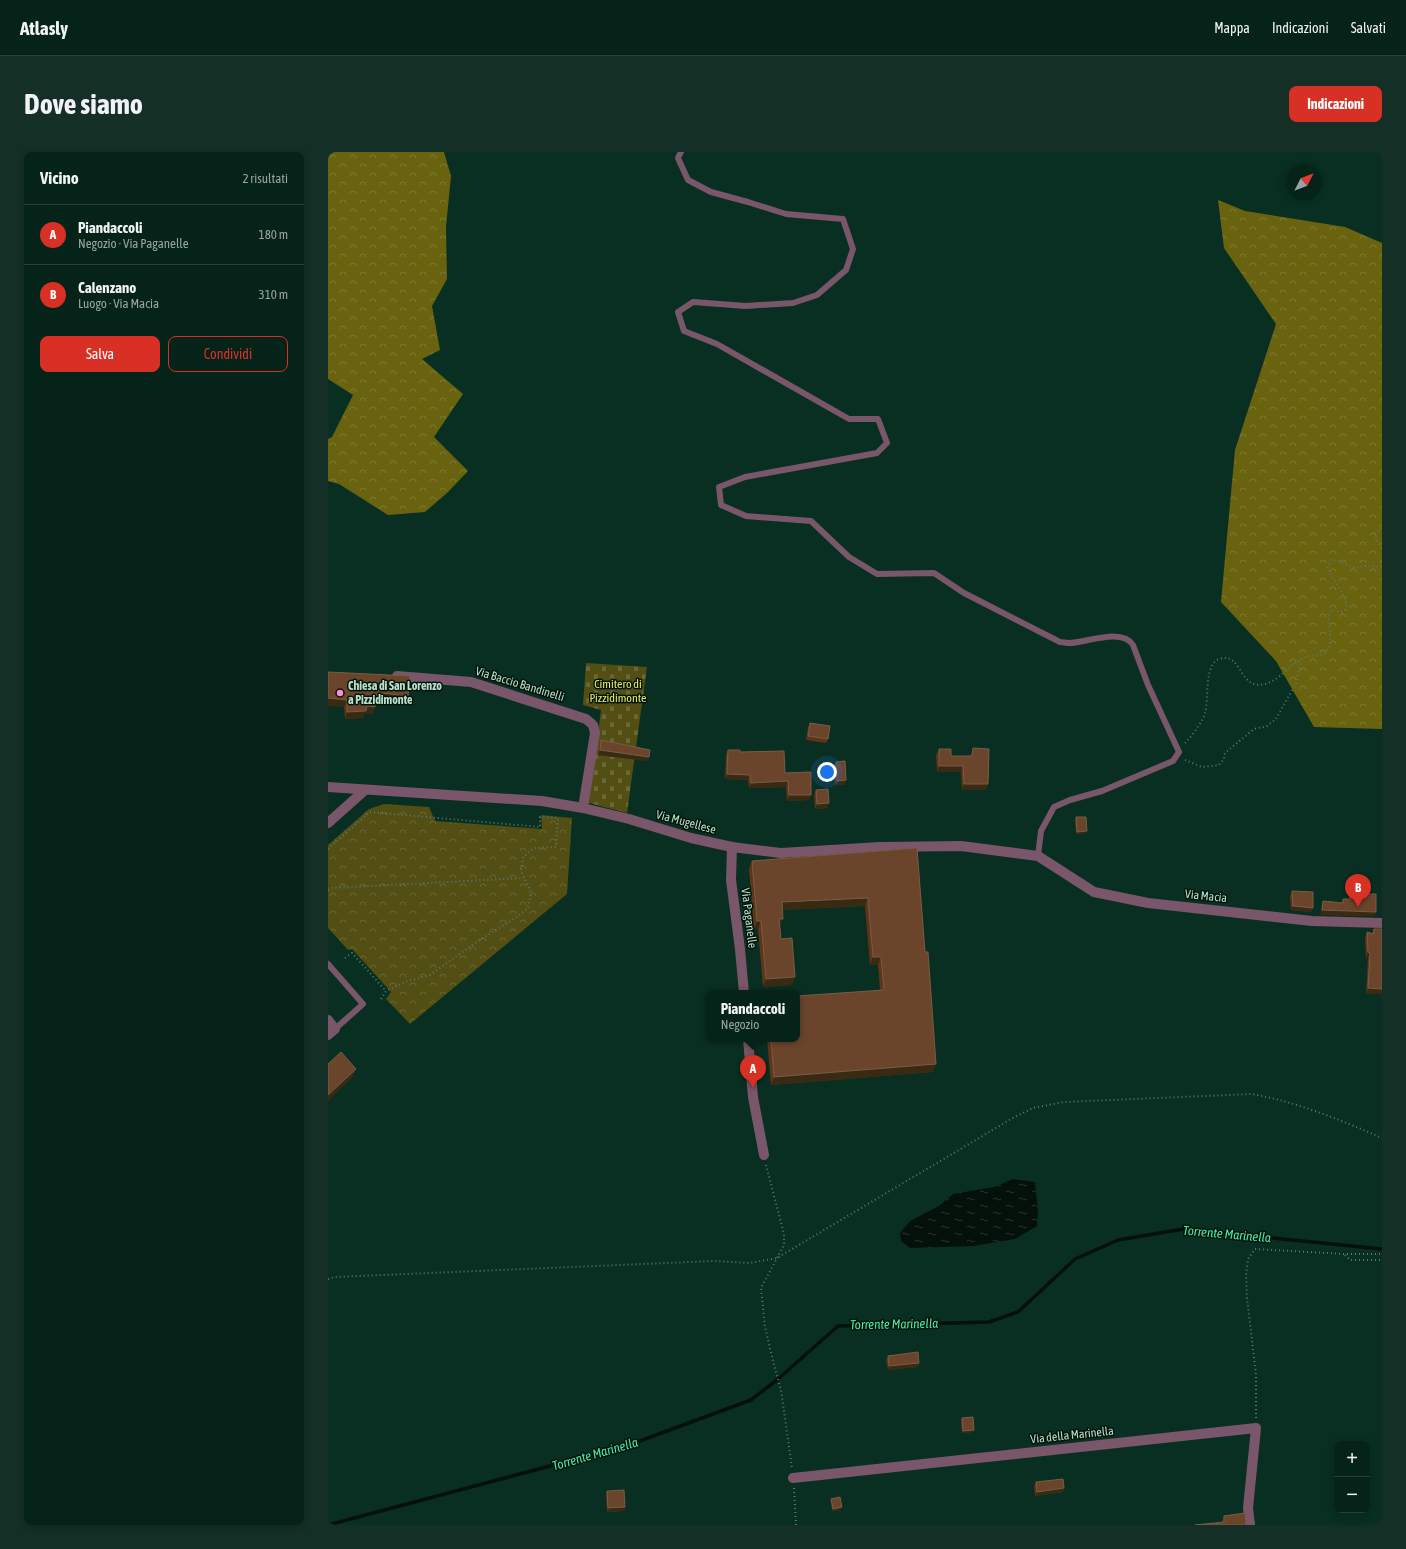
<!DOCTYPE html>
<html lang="it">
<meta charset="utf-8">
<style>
body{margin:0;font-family:"Asap Condensed",sans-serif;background:#142f26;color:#f1f3f6}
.controls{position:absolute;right:12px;bottom:12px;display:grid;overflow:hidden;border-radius:8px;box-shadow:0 2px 10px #0003}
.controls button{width:36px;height:36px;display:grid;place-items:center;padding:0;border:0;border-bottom:1px solid #274038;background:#062319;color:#f1f3f6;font:20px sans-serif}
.compass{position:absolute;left:958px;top:12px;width:36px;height:36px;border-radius:50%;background:#062319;box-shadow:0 2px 10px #0003;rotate:48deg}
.you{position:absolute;left:499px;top:620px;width:14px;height:14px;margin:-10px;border:3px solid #fff;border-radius:50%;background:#1a73e8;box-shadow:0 0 0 6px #1a73e833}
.badge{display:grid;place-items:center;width:26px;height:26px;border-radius:50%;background:#d93025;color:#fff;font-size:13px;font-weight:700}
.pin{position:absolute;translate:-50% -33px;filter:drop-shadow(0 1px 2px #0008)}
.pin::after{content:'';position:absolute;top:21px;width:14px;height:12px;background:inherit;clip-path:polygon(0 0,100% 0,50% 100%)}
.popup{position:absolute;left:378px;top:838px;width:94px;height:52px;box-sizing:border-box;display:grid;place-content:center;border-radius:8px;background:#062319;filter:drop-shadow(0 1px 3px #0005);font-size:13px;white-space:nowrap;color:#98a4a2}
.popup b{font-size:15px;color:#f1f3f6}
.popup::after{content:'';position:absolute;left:50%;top:100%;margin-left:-8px;border:8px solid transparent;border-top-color:#062319}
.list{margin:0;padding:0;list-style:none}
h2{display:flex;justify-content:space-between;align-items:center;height:52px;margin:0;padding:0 16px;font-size:17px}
h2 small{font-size:13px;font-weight:400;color:#98a4a2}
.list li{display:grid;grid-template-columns:26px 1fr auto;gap:12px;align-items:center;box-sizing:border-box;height:60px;padding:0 16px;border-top:1px solid #274038}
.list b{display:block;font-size:15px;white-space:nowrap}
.list p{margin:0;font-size:13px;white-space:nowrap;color:#98a4a2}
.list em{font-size:13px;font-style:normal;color:#98a4a2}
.actions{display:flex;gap:8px;padding:12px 16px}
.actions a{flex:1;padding:9px 0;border:1px solid #d93025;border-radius:8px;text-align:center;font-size:14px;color:#d93025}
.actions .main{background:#d93025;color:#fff}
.map{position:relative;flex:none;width:1054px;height:1373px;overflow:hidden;border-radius:8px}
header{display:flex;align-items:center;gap:24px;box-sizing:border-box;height:56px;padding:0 20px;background:#062319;border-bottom:1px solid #274038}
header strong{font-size:19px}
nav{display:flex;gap:22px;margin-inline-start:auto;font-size:14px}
.intro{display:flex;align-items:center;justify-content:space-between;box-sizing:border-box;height:96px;padding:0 24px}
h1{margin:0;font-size:28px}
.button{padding:10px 18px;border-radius:8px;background:#d93025;color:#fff;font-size:14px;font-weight:700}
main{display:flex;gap:24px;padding:0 24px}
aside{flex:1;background:#062319;border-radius:8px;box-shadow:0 2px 10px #0003}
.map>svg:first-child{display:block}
</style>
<header>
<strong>Atlasly</strong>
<nav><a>Mappa</a><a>Indicazioni</a><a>Salvati</a></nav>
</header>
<div class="intro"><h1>Dove siamo</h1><a class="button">Indicazioni</a></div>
<main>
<aside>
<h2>Vicino<small>2 risultati</small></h2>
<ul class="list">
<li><span class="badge">A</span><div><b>Piandaccoli</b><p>Negozio · Via Paganelle</p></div><em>180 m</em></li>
<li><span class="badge">B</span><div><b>Calenzano</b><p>Luogo · Via Macia</p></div><em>310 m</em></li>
</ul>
<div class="actions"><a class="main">Salva</a><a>Condividi</a></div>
</aside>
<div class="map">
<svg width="1054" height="1373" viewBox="0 0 1054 1373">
<defs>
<pattern id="forest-crowns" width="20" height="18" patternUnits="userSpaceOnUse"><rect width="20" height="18" fill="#696310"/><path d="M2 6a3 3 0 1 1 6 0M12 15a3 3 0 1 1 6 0" fill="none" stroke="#7c7932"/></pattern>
<pattern id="cemetery-stones" width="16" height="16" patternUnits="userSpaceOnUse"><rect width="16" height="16" fill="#534e14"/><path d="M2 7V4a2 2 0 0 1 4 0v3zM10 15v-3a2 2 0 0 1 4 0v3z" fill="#6a6735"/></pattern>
<pattern id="park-crowns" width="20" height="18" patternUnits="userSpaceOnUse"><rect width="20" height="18" fill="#534e14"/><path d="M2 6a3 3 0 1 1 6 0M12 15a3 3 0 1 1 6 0" fill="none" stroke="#6a6735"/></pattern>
<pattern id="water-ripples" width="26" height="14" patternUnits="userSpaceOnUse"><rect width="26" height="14" fill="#04110b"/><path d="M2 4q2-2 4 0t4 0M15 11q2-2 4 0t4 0" fill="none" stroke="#27332d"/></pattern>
</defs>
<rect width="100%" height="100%" fill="#082f21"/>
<!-- forest -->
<g fill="url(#forest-crowns)">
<polygon points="0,0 116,0 123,24 118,75 119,127 104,154 112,198 94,207 135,242 106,285 140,319 119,341 97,360 60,363 11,332 0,329 0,287 4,285 25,243 0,227"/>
<polygon points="890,48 917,59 1017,75 1054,91 1054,577 986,575 948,509 893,450 907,298 948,172 896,96"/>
</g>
<!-- cemetery -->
<polygon fill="url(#cemetery-stones)" points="258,511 319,515 299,661 261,651 273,558 255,553"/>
<!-- park -->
<polygon fill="url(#park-crowns)" points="56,652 101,655 107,669 214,677 213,663 244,666 239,742 82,872 58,847 63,840 24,797 20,798 0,776 0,693 41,657"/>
<!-- water -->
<polygon fill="url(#water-ripples)" points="685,1027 707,1030 710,1059 709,1074 687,1087 645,1094 582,1096 573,1089 572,1081 582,1069 611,1054 625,1042 666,1035"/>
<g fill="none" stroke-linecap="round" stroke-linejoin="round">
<!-- stream -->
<polyline stroke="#04110b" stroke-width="3.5" points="0,1373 301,1293 423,1248 450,1227 510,1174 661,1170 690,1160 747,1107 790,1088 855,1077 1054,1097"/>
<!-- path -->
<g stroke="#587c6d" stroke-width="2" stroke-dasharray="1 3" stroke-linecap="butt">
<polyline points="1054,376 1047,382 1048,386 1054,397"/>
<path d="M857 591C863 585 875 569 877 561 881 548 876 512 891 507 915 499 910 539 937 532 957 527 968 499 992 504 1009 495 999 477 1001 462L1004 458 1013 460 1017 458 1019 452 1013 438 999 417 1003 408C1010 408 1018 413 1025 415 1029 417 1033 414 1037 414 1043 414 1048 415 1054 414"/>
<polyline points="857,608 874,615 891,613 896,607 897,601 926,577 939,574 948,567 968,531 972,514 972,508"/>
<polyline points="0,697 42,660 212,675 212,665 230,666 228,695 206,696 195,705 193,719 203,740 200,756 189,765 150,789 102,823 77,830 58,839"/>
<polyline points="0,738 4,736 196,726"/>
<polyline points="17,806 24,801 58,839 53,847"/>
<polyline points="438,1013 456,1082 456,1093 433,1136 437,1175 446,1213 453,1238 464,1316"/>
<polyline points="1017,1103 1022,1108 1054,1108"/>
<path d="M0 1127 7 1125 386 1109 422 1111 449 1106 683 967 705 956 736 950 924 942C969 950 1013 968 1054 986"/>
<polyline points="928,1266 928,1223 919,1146 918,1123 920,1107 927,1097 1016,1102 1054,1102"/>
<polyline points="466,1336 468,1373"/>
</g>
<!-- service -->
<g stroke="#795669" stroke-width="6">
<path d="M353 0 350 6 360 28 383 40 420 50 458 62 515 67 525 97 518 118 489 143 465 151 418 154 365 150 350 160 356 179 389 192 521 267H550L559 291 549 301 417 325 391 335 393 353 418 364 483 369 521 405 549 422 606 421 636 441 732 490C735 490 738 491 741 491 757 491 794 475 805 493L820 533 851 600 845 609 774 639 742 648 726 655 713 679 710 704"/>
<polyline points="0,812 35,852 7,877"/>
</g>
<!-- minor -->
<g stroke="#795669" stroke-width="10">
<polyline points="69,524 143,530 258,567 265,573 267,581 255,656"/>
<polyline points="0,635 214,649 255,656 301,667 363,686 404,695 453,701 552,695 633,694 710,704 766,740 820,751 984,769 1054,771"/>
<polyline points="0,671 37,638"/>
<polyline points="404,695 403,728 412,797 416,841"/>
<polyline points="0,868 7,877 0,883"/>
<polyline points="420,887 425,945 436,1003"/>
<polyline points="465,1326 928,1276 920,1356 922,1373"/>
</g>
</g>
<!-- wall -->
<g fill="#613319">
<polygon points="0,520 77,551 52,548 50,552 47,551 45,562 37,561 35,566 17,567 16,555"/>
<polygon points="482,571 500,587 498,591 478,588 480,575"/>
<polygon points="273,588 319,609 270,603 272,592"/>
<polygon points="645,596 658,638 634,638 633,620 609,620 608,603 611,597 623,604 643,604"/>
<polygon points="400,598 412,600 457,621 481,648 459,649 458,635 421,636 420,628 397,627 398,603"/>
<polygon points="508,610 517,633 507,633 506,614"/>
<polygon points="488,638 501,651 499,656 487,657 486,643"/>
<polygon points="748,665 758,681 748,682 747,667"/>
<polygon points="589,696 605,920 443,933 439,887 469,887 552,838 550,813 542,813 537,754 454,758 452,775 453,787 464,833 435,835 430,777 426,777 421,717 424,709"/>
<polygon points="964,739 985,756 983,760 963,758 962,744"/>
<polygon points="1022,745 1046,764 993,763 994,754 995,749 1014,751 1015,747 1021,747"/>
<polygon points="1046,777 1054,842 1038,842 1040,806 1038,806 1037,785 1039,780 1044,781"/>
<polygon points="560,1204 591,1211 590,1215 560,1218 558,1208"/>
<polygon points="634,1266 645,1280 634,1281 633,1268"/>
<polygon points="708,1330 736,1336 735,1340 707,1344 706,1334"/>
<polygon points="279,1339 297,1355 296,1359 279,1360 278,1343"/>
<polygon points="503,1347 513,1358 504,1359 503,1349"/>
<polygon points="896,1364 918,1373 894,1370"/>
</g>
<!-- shaded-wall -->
<g fill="#392a14">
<polygon points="53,541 80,544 77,551 52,548"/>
<polygon points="0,546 19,548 16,555 0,554"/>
<polygon points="39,554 47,555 45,562 37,561 35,566 17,567 19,560"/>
<polygon points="272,598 321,605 319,609 270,603"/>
<polygon points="611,614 635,614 633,620 609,620"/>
<polygon points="399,622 422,623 420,628 397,627"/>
<polygon points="518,628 517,633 507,633 509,629"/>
<polygon points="460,629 458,635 421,636 423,631"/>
<polygon points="636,632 660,632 658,638 634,638"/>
<polygon points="461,643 483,643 481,648 459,649"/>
<polygon points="501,651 499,656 487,657 489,652"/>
<polygon points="759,679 758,681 748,682 749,680"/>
<polygon points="540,746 537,754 451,758 454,750"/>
<polygon points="965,754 985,756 983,760 963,758"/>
<polygon points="994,758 1048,760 1046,764 993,763"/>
<polygon points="451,767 455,767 452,775 448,775"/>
<polygon points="429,769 433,769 430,777 426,777"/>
<polygon points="1040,800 1042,801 1040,806 1038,806"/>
<polygon points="545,805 553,805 550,813 542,813"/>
<polygon points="467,825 464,833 435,835 438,827"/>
<polygon points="1040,836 1054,837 1054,842 1038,842"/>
<polygon points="608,912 605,920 443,933 446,925"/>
<polygon points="28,917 25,925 0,949 0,943"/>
<polygon points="591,1211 590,1215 560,1218 561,1214"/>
<polygon points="646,1278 645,1280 634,1281 635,1279"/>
<polygon points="736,1336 735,1340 707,1344 709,1340"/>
<polygon points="297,1355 296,1359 279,1360 280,1356"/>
<polygon points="514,1355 513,1358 504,1359 505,1357"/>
</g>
<!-- building -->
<g fill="#6a452c" stroke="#775d45">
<polygon points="0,520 82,524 80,544 53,541 53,545 47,543 47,555 39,554 38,559 19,560 19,548 0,546"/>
<polygon points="482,571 502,574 500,587 480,584"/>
<polygon points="273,588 322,598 321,605 272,598"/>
<polygon points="645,596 661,597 660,632 636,632 635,614 611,614 611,597 623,597 623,604 644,604"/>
<polygon points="400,598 412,598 412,600 456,599 457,621 483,620 483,643 461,643 460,629 423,631 422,623 399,622"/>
<polygon points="517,609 518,628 509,629 508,610"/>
<polygon points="500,637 501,651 489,652 488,638"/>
<polygon points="748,665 758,665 759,679 749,680"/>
<polygon points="589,696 597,800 600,800 608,912 446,925 443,887 469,887 469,844 556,838 553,805 545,805 540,746 454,750 455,767 451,767 453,787 464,786 467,825 438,827 433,769 429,769 424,709"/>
<polygon points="964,739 985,740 985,756 965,754"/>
<polygon points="1027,742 1048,742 1048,760 994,758 995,749 1015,751 1015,747 1022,747 1022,745 1026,744"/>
<polygon points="1046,777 1054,777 1054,837 1040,836 1042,801 1040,800 1039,780 1045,782"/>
<polygon points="13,900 28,917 0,943 0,912"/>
<polygon points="590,1200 591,1211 561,1214 560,1204"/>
<polygon points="645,1265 646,1278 635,1279 634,1266"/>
<polygon points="735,1327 736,1336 709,1340 708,1330"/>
<polygon points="296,1338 297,1355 280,1356 279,1339"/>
<polygon points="512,1345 514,1355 505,1357 503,1347"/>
<polygon points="917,1361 918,1373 867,1373 896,1370 896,1364"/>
</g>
<!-- markers -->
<circle fill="#f790cd" stroke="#00160b" stroke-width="1.5" cx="12" cy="541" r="4"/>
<g text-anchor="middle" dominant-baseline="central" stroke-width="3" stroke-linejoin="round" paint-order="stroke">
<!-- street labels -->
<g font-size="12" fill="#bdc" stroke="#00160b">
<text transform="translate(192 532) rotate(17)">Via Baccio Bandinelli</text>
<text transform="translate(358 670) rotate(15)">Via Mugellese</text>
<text transform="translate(878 744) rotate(6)">Via Macia</text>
<text transform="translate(421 766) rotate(83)">Via Paganelle</text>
<text transform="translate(744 1283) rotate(-6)">Via della Marinella</text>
</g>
<!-- park labels -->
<g font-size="12" fill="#f0e561" stroke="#00160b">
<text x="290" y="532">Cimitero di<tspan x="290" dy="14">Pizzidimonte</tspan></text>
</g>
<!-- poi labels -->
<g font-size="12" font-weight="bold" fill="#bdc" stroke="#00160b" text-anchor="start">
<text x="20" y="534">Chiesa di San Lorenzo<tspan x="20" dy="14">a Pizzidimonte</tspan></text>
</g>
<!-- water labels -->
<g font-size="13" font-style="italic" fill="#4fe8af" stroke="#00160b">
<text transform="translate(899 1082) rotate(5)">Torrente Marinella</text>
<text transform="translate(566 1172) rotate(-1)">Torrente Marinella</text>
<text transform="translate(267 1302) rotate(-16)">Torrente Marinella</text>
</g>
</g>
</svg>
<div class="controls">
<button>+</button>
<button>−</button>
</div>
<svg class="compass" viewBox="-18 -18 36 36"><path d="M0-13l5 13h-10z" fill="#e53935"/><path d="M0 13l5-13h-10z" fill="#98a4a2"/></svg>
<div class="you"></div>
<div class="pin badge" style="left:425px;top:936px">A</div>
<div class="popup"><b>Piandaccoli</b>Negozio</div>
<div class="pin badge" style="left:1030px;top:755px">B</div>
</div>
</main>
